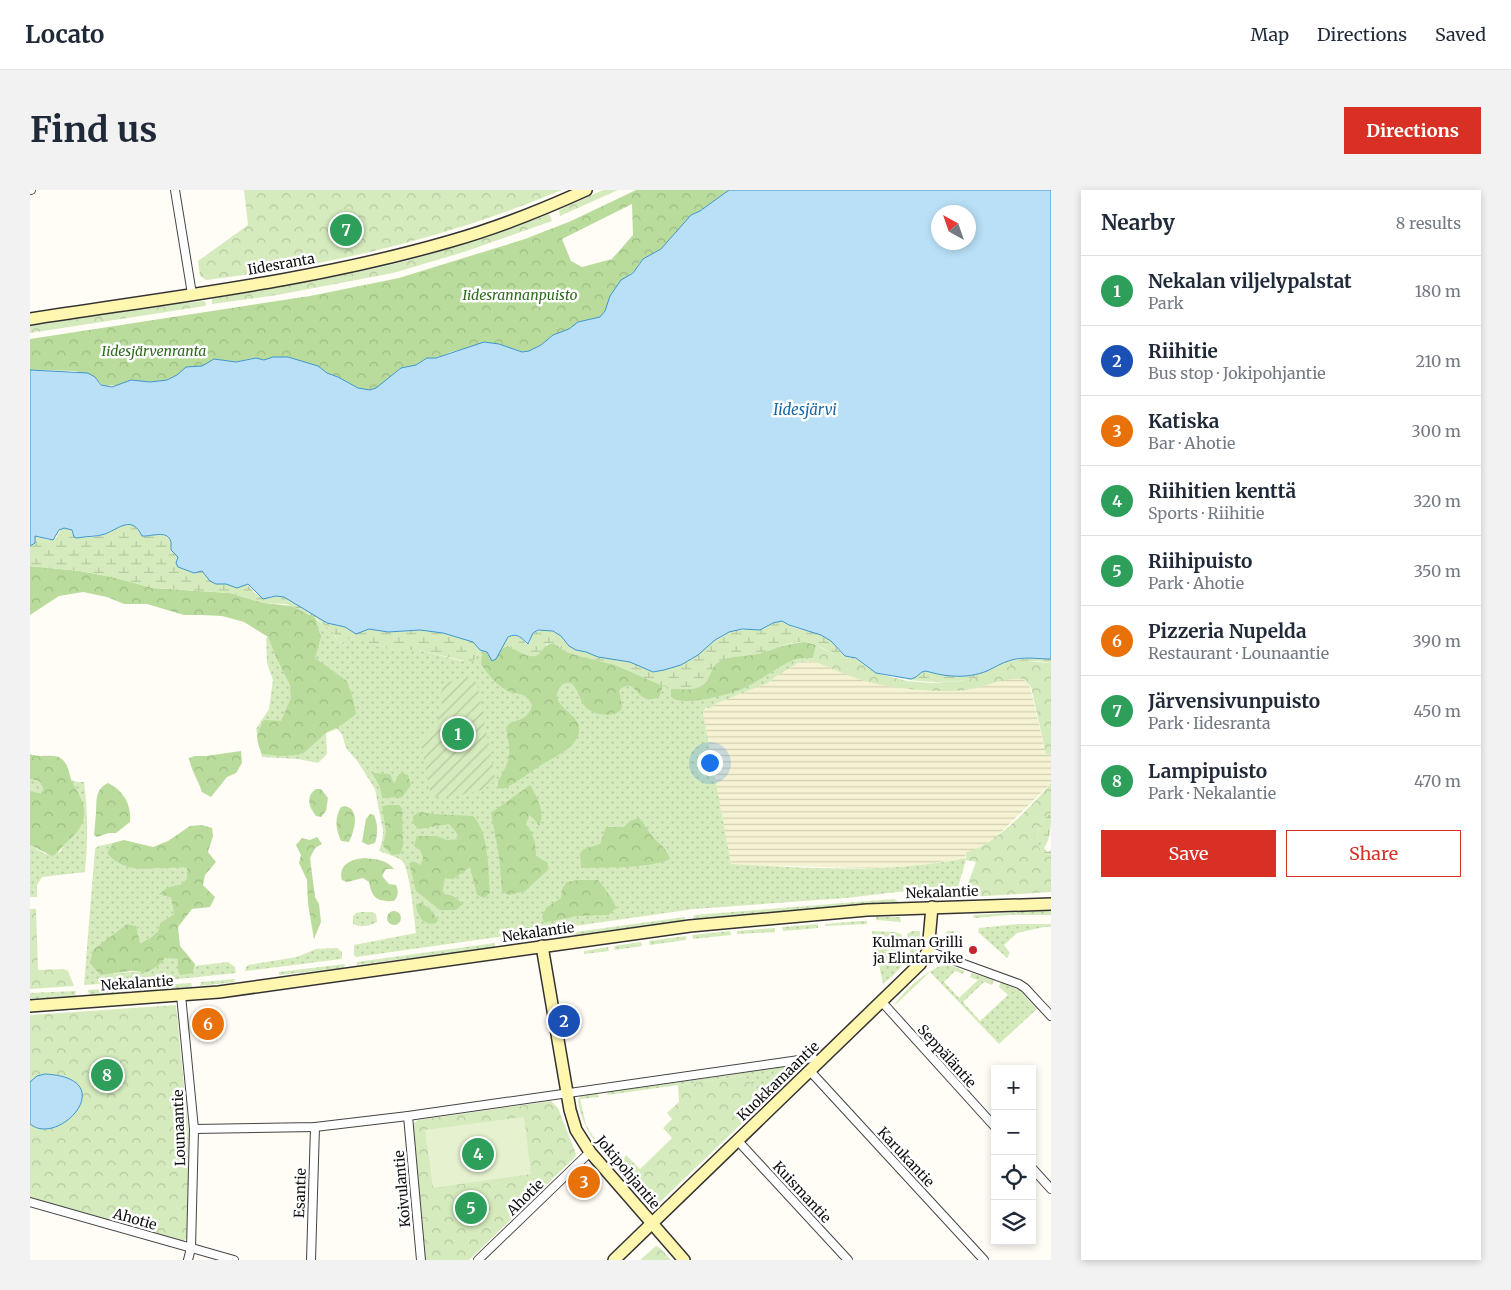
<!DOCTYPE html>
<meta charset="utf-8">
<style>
body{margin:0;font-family:Merriweather,serif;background:#f2f2f3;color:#1f2937}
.controls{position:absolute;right:15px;bottom:15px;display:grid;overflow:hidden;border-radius:0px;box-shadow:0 2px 8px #0003}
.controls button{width:45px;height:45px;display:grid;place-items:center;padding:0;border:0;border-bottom:1px solid #e0e1e3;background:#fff;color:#1f2937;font:25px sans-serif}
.compass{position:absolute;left:901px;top:15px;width:45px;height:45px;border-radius:50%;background:#fff;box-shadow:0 2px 8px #0003;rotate:320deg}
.you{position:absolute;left:679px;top:572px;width:18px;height:18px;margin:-12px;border:4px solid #fff;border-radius:50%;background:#1a73e8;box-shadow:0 0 0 8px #1a73e833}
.badge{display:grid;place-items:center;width:32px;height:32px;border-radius:50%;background:#d93025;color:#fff;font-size:16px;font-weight:700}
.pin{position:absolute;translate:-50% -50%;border:2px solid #fff;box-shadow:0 1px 5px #0006}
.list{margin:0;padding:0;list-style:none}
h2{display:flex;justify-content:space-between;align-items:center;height:65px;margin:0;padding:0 20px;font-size:21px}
h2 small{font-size:16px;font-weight:400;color:#747a83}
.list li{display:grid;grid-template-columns:32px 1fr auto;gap:15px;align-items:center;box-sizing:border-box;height:70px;padding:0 20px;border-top:1px solid #e0e1e3}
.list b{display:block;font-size:19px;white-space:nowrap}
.list p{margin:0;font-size:16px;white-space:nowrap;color:#747a83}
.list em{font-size:16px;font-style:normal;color:#747a83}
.actions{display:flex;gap:10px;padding:15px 20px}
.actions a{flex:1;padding:11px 0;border:1px solid #d93025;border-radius:0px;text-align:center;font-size:18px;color:#d93025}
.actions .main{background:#d93025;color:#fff}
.icon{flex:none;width:28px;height:28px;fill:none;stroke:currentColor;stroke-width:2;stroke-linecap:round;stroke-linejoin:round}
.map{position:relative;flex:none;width:1021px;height:1070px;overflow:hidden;border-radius:0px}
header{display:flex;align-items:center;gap:30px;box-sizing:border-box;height:70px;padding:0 25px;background:#fff;border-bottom:1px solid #e0e1e3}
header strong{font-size:24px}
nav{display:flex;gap:28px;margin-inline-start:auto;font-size:18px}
.intro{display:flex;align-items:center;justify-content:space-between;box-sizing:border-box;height:120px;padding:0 30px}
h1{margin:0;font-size:35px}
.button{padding:12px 22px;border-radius:0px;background:#d93025;color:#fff;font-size:18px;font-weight:700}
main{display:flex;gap:30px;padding:0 30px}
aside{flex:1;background:#fff;border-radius:0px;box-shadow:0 2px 8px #0003}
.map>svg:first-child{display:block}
</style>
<header>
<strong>Locato</strong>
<nav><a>Map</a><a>Directions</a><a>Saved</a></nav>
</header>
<div class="intro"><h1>Find us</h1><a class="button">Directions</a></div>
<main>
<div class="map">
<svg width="1021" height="1070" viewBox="0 0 1021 1070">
<defs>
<pattern id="farmland-rules" width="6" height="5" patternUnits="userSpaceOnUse" patternTransform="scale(1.25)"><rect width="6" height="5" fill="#f6f3d4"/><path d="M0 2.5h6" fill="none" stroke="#d2cfb5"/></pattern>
<pattern id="grass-dots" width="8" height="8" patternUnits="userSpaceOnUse" patternTransform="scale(1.25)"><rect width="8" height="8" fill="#d5ebbd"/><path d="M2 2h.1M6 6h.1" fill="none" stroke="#b6c8a1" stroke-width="1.8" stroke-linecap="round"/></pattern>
<pattern id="forest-crowns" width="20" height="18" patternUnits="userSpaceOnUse" patternTransform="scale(1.25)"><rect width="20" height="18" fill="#b9dc9c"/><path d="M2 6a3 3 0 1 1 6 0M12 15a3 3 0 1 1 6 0" fill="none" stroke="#9ebc85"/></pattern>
<pattern id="wetland-marsh" width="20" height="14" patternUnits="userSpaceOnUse" patternTransform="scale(1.25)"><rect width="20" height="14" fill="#d5ebbd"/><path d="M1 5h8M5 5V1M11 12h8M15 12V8" fill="none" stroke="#b6c8a1"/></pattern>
<pattern id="park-crowns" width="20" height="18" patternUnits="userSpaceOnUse" patternTransform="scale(1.25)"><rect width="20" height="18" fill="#d5ebbd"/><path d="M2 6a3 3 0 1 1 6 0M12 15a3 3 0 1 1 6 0" fill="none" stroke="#b6c8a1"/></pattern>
<pattern id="garden-furrows" width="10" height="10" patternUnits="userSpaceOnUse" patternTransform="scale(1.25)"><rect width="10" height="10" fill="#d5ebbd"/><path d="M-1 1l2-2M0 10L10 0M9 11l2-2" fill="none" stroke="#b6c8a1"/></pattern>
</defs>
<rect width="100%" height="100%" fill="#fffdf5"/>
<!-- farmland -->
<polygon fill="url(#farmland-rules)" points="782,471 835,491 938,500 971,490 982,488 993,489 1000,497 1016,564 1021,564 1021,593 964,649 943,661 936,662 935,668 886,676 841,678 701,675 673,524 676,517 680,519 685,514 738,493 748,485 768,473"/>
<!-- grass -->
<g fill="url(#grass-dots)">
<path d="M273 421 300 439C305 443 305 450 311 453L319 448 327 449 364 460H388L432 471 447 465 450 459 456 461 466 469 471 459 786 455 782 471 768 473 748 485 738 493 685 514 680 519 676 517 673 523 701 674C777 678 861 684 935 668L936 670 928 697 922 706 881 710 879 704 876 701 816 708 664 719 326 767 324 765V755L386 743C384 730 380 675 371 670 365 666 356 664 349 661L352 652 353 641 345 599 328 572 316 558 312 544 307 539 296 543 297 564 288 573 268 569 232 567 226 539 239 519 243 490 237 473 236 449Z"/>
<polygon points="0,589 9,591 13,598 13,605 0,601"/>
<path d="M41 590 48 592H54C58 623 58 652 55 682L12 687 7 695V707H0V655L15 664 30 662 36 652 45 645V599Z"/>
<path d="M83 653 77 663 126 679 143 676 157 678V688L152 694 139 697 136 707 141 708 144 724 130 733 128 741 120 748 109 753 97 734 81 747 83 784C105 780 119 786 135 768L148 769V781L163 783 165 776 198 772 205 777 206 783 139 790 54 795 65 659 68 656Z"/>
<polygon points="864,709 869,712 663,729 664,725"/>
<polygon points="1021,720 1021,725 979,725 945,728 943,727 944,725"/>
<path d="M331 722H341L346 724 347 732C339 736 331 738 323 734V726L326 723Z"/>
<polygon points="655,727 655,730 530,747 531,744"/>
<polygon points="846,727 870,727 871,732 846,730"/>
<polygon points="830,731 837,731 837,734 795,736 795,734"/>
<polygon points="788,734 788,738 753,741 752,737"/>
<polygon points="988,734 1021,734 1021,737 1014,737 987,743 974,755 980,763 977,768 948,742 949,738"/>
<polygon points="745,738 745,742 707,744 707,741"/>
<polygon points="700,741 701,745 663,749 662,745"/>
<path d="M842 741 865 742 871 744C883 770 872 778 853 794Z"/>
<path d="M882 741H890C890 757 886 767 876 778 881 766 881 757 877 744Z"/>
<polygon points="917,741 928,741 930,743 929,744 928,741 924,742 924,745 926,747 917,759 914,746"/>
<polygon points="656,746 656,750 620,755 619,751"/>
<polygon points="611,752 612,756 585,760 584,756"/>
<polygon points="465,753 465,757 327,775 327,772"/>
<polygon points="578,757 579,761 554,764 554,761"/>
<polygon points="307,758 312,762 312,768 311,769 215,781 216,777 218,775 267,767 286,759"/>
<polygon points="315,774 314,778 249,785 249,782"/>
<path d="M914 775H920L934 781 933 784 925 781 914 792 929 808 948 790 940 787 942 783 964 790 962 795 954 792 933 812 950 831 978 805 969 797 971 792 990 801 1007 819 969 854 900 782 864 816C872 802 898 779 914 775Z"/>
<polygon points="205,789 204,792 170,796 171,792"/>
<polygon points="161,793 162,797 61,805 58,802 58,800"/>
<polygon points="45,801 46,801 45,806 0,809 0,803"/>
<polygon points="771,873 772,875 736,910 714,886 577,905 578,902 714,883"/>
<path d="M567 903 569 907 550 909 556 935 566 951 618 1012 629 1013 625 1016 618 1013 565 952C557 940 549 925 548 909L551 906Z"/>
</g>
<!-- forest -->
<g fill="url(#forest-crowns)" fill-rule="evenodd">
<path d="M606 0H699L670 21 663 24 631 59 609 73 606 80 596 87 580 106 575 121 570 127 548 132 539 139 523 145 511 155 499 161 492 162 485 159 437 158 421 162 404 169H395L386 175 369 179 361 187 346 198 340 200 328 198 308 187 297 183 291 178 258 167H243L234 170 223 168 206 172 184 169 172 176 163 178 158 177 147 185 137 190 120 192 101 190 91 195 73 196 65 187 45 181 0 180V149L280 106 369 88 495 49 541 31ZM602 14 603 45 582 69 552 77 541 71 532 49Z"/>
<path d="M0 376 50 381 82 387 123 398 200 403 234 413 262 416 285 428 291 447 285 468 317 491 323 509 326 524 313 534 297 542 276 561 268 565 250 566 232 564C225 548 226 544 234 530L251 531 261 508 260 495 246 467 238 447 214 432 192 426 171 425H154L117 414H94L77 407 53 402 29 406 0 425Z"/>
<path d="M776 452 786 455 783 468C776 468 769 468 763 470 745 478 730 491 712 499 699 504 649 519 641 506V499C655 499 671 501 679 487 682 481 683 475 689 471 701 465 715 467 727 464 746 460 755 453 776 452Z"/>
<path d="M521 453 525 454 536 462 549 466 585 475 633 496 629 507C605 518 608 484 589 500L592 517 590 521C580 528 560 525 553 514 549 507 544 484 531 496 515 513 548 523 549 537 551 557 524 567 511 575 498 583 486 594 472 599L468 597V591C483 566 480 564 476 537 485 527 497 534 502 515 495 500 487 506 476 500 466 495 457 483 451 474L452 465 456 461 462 471C469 467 469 457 478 456L484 459 510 463 514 457Z"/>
<path d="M211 561 212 573 206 583 197 587 181 607 172 602C168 590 161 580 159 568L165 566H176Z"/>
<path d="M0 564C10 569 25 562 33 570 39 576 39 585 42 592 45 598 49 603 51 609 59 626 51 640 39 650 32 656 30 662 22 666L0 655V601L13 604V598L9 591 0 589Z"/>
<polygon points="342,583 360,584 364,594 369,584 372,583 378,585 381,595 372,607 352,608 350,597"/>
<path d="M78 593C93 600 102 615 100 632L86 643H79L67 647 64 645C65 638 65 631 66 624 67 611 64 600 78 593Z"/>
<path d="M500 595C507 607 516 623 509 636L504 629 499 625 496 634C504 644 506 653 506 666L518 673V680L495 701 479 705 472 701 469 666 461 623Z"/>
<path d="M286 599H291L298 608 296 621 291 627 286 626C279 617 275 607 286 599Z"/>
<polygon points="359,615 369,615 372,619 373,656 370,664 362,665 353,656 356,642 352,616"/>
<path d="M315 616C331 620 324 641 319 652L311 651C306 640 304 628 311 617Z"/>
<path d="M389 622 405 624 443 626C459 642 458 681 460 703L454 708 447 705 440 677 423 689 415 688 412 703 423 706 433 714 425 720H410L386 701 379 673 385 672 391 675 393 667 390 660 384 656 387 646H407L417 650 429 649 426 642 419 634 389 639 383 633V626Z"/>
<path d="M340 624 344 625C348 634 348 644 345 653L338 655 332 652 336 629Z"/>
<path d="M609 628C614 633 617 640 622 646 629 654 636 657 640 669 618 679 576 677 551 678L550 664 554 659 570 654 576 637H594L600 631Z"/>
<path d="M172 635 182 638 183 646 178 662 186 672 175 685 173 695 185 707 180 717 162 719 148 737 150 756 165 774 163 783 150 785 148 781V769L135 768 129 775 117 782 101 781 70 785 60 773 63 760 97 734 106 736 110 753 120 748 128 741 130 733 144 724 141 708 129 704 139 697 152 694 157 688V678C130 675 97 688 77 663L83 653 94 650 123 657 138 651 160 636Z"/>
<polygon points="287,647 292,654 285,658 280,668 285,707 289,714 291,732 284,749 278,714 277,690 269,673 271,665 266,655 272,648 280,650"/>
<path d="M335 668C346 669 357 670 364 679H356L352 686 359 694 366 695C369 702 368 706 364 711 347 712 342 708 339 692L333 688 317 692 312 690C308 674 322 669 335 668Z"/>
<path d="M548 690H568C573 695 585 712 586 718L578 725 546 726 514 733 512 726 516 718 531 708 532 699 537 692Z"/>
<path d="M391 713 400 719 408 730 406 733C393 736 387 726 386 714Z"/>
<circle cx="364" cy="728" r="7"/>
</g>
<!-- wetland -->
<g fill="url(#wetland-marsh)">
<path d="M98 334 105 336 112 346C120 346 134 340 140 350 142 353 141 358 142 362L148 367 146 371 150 378 164 383 172 381 178 389 186 394H196L204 397 217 394 226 404 254 407 297 433 315 437 324 443 339 439 358 442 390 440 412 443 443 452 450 459 444 470 439 472 388 460H364L322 448 309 453 303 442 285 428 266 418 256 414 234 413 200 403 123 398 82 387 50 381 0 376V356L3 355 4 346 19 350 27 347 31 339 37 338 42 340 43 345C50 349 68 347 76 344 83 341 90 335 98 334Z"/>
<path d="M748 431C754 431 754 432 758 435 772 442 786 439 800 450 807 456 811 467 821 467L813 469C804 465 796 459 786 455 765 446 746 460 727 464 715 467 700 465 689 472 682 476 681 484 677 491 668 503 646 500 633 496L585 475 536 462 525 454H517C514 457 512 461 509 464 501 471 486 460 478 456L471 459 476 449 481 445 491 447 496 454 500 453 501 446 505 442 512 440 523 441 531 446 537 454 568 467 594 470 607 475H651L668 465 685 450 699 442 706 440H727L735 438Z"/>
<path d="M1002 468 1021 469V473C989 467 984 479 957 486 924 494 890 494 857 485 865 486 878 491 886 487 890 485 891 482 896 481L942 485 958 480 976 471Z"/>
<path d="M1021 623C1021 635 1021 648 1014 658L1018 662 1021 660V665C999 662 1006 631 1021 623Z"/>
</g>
<!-- park -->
<g fill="url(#park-crowns)">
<path d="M214 0H532C455 32 375 56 293 72 254 80 215 85 176 90L170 86 168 71 218 35Z"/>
<polygon points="573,0 588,0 530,26 529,20"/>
<path d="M519 24 522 31 434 62 363 83 247 105 182 114V109C238 97 295 90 351 77 408 64 464 44 519 24Z"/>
<polygon points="175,111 176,115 175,116 0,143 0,136 133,115"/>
<path d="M786 455 813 469 824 467 846 483 877 491 902 493 930 491 955 486 994 471 1021 473V564H1016L1001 497 993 489C973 487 957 497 937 500 906 503 865 499 835 491 817 486 800 477 782 471Z"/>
<path d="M1021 593V623C1006 631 999 662 1021 665V702L939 707 936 704 937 696 946 672 936 670V662C962 658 1004 614 1021 593Z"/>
<polygon points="0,719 6,719 8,780 34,779 38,781 44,796 0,799"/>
<polygon points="146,815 159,946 157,1048 152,1052 0,1008 0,825"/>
<polygon points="714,886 736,910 629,1013 618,1012 588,978 594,972 593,970 596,965 610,979 642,948 633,938 642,929 637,923 649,912 648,895"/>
<polygon points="521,911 528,918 546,964 545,967 439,1070 395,1070 383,939 384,933 388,930"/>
<polygon points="626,1056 630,1058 641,1070 610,1070"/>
</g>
<!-- garden -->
<path fill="url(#garden-furrows)" d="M438 487 447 493 465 587C461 606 417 606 401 607L391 554C394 547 401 545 404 539 407 534 411 523 412 517 414 509 410 501 413 493Z"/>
<!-- pitch -->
<polygon fill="#e6f2cf" points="494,927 501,984 403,998 395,940"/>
<!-- water -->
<g fill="#b9e0f7" stroke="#3f96cf" fill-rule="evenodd">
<path d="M699 0H1021V469C1009 469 998 467 986 469 975 471 967 476 957 481 937 489 916 487 896 481L892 482 886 487 881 489 846 483 826 468 815 466 801 451 791 445 759 435 752 431 743 433 730 440 712 439 699 442 685 450 668 465 651 475 634 480 623 482 600 472 568 467 556 462 546 460 539 456 531 446 523 441 508 440 503 443 498 454C492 449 488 442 478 447L466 469 462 471 457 462 450 460 443 452 413 443 390 440 358 442 339 439 326 444 315 437 297 433 254 407 246 406 233 409 218 394 207 398 196 394H186L180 391 172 381 164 383 148 377 146 373 148 367 141 360C141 358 141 355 141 352 138 339 120 347 112 346 102 325 90 338 75 344 67 347 56 346 47 348L44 347 42 340 34 338 29 340 23 350 5 346V353L0 356V180L58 183 65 187 71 195 82 197 101 190 120 192 137 190 147 185 156 177 172 176 184 169 206 172 226 168 234 170 243 167H258L288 176 297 183 308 187 328 198 340 200 346 198 371 178 386 175 397 168H406L454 152 469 154 492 162 499 161 511 155 523 145 539 139 548 132 570 127 575 121 580 106 591 90 603 83 613 69 631 59 661 25 670 21ZM908 22H938V52H908Z"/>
<path d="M15 884C93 888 29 958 0 934V892L7 886Z"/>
</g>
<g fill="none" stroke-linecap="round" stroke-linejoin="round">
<!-- street casing -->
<g stroke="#444" stroke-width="10">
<g id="street">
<polyline points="0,0 1,0"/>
<polyline points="145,0 162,104"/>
<polyline points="898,761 989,794 995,798 1021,826"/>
<polyline points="151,805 164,939 161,1058 158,1070"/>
<polyline points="852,812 965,937"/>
<polyline points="780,881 954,1070"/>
<polyline points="378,926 391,1070"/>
<polyline points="164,939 285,937 378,926 783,868 789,873"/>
<polyline points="708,951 818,1070"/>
<polyline points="1002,978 1021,999"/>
<polyline points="0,1012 204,1070"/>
<polyline points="281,1070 285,937"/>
<polyline points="448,1070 560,962"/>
</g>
</g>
<!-- secondary casing -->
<g stroke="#333" stroke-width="14">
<g id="secondary">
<path d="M0 129C141 107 284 91 421 51 467 38 512 20 556 0"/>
<polyline points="512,756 540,920 546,940 560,962 654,1070"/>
<polyline points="0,816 189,802 660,736 837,720 1021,714"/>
<polyline points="584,1070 890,774 898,761 902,717"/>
</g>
</g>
<!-- street -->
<use href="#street" stroke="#fff" stroke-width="8"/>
<!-- secondary -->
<use href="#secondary" stroke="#fff6b0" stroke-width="11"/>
</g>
<!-- markers -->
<circle fill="#c4262e" stroke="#fff" stroke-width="2" cx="943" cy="760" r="5"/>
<g text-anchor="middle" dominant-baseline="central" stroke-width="5" stroke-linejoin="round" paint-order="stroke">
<!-- street labels -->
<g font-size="14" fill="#111" stroke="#fff">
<text transform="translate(251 74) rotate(-10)">Iidesranta</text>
<text transform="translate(912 702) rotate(-2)">Nekalantie</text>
<text transform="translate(508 742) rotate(-8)">Nekalantie</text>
<text transform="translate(107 793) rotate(-4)">Nekalantie</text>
<text transform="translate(917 866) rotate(48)">Seppäläntie</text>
<text transform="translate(748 891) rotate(-44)">Kuokkamaantie</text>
<text transform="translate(149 938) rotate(-92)">Lounaantie</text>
<text transform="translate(876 967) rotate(47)">Karukantie</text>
<text transform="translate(598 982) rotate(50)">Jokipohjantie</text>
<text transform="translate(372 999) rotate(-95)">Koivulantie</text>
<text transform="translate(772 1002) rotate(47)">Kuismantie</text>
<text transform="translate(270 1003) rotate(-88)">Esantie</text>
<text transform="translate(495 1007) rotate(-44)">Ahotie</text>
<text transform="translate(105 1029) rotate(16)">Ahotie</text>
</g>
<!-- park labels -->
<g font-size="14" font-style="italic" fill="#2f6b1f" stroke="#fff">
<text x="490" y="105">Iidesrannanpuisto</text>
<text x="124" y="161">Iidesjärvenranta</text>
</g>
<!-- poi labels -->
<g font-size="14" fill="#111" stroke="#fff" text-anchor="end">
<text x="933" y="752">Kulman Grilli<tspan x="933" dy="16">ja Elintarvike</tspan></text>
</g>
<!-- water labels -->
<g font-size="15" font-style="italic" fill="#1768a6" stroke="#fff">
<text x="775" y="219">Iidesjärvi</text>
</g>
</g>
</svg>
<div class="controls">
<button>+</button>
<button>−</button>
<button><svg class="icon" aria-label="locate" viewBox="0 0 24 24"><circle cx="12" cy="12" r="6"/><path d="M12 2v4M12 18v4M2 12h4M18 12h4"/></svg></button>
<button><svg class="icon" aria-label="layers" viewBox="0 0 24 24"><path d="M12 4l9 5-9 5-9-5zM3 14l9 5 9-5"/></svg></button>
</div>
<svg class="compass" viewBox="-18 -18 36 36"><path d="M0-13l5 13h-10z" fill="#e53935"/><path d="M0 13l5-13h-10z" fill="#747a83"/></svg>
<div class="you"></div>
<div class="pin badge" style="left:428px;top:544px;background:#2e9e5b">1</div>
<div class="pin badge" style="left:534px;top:831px;background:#1a4fb4">2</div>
<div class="pin badge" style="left:554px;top:992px;background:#e8710a">3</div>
<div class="pin badge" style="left:448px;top:964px;background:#2e9e5b">4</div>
<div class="pin badge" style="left:441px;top:1018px;background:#2e9e5b">5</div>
<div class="pin badge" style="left:178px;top:834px;background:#e8710a">6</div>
<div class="pin badge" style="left:316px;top:40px;background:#2e9e5b">7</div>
<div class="pin badge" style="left:77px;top:885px;background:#2e9e5b">8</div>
</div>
<aside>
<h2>Nearby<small>8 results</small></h2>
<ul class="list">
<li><span class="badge" style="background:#2e9e5b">1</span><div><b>Nekalan viljelypalstat</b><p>Park</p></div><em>180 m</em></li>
<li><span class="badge" style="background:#1a4fb4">2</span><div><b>Riihitie</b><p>Bus stop · Jokipohjantie</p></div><em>210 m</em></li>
<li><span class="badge" style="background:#e8710a">3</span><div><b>Katiska</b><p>Bar · Ahotie</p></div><em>300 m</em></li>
<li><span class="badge" style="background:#2e9e5b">4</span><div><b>Riihitien kenttä</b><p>Sports · Riihitie</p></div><em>320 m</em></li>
<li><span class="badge" style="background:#2e9e5b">5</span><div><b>Riihipuisto</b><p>Park · Ahotie</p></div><em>350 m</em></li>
<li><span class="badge" style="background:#e8710a">6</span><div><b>Pizzeria Nupelda</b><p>Restaurant · Lounaantie</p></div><em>390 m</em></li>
<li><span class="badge" style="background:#2e9e5b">7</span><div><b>Järvensivunpuisto</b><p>Park · Iidesranta</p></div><em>450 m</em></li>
<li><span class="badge" style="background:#2e9e5b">8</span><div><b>Lampipuisto</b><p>Park · Nekalantie</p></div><em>470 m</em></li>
</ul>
<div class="actions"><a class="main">Save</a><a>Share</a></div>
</aside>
</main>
